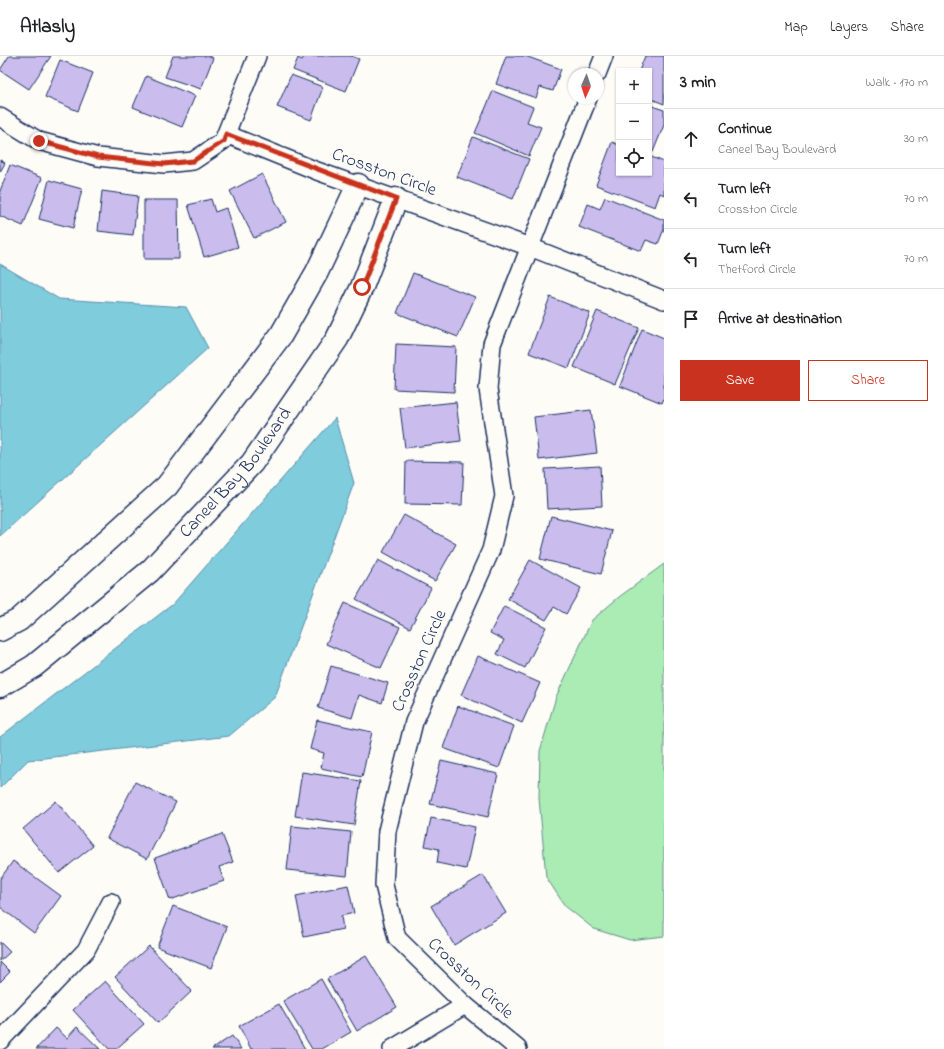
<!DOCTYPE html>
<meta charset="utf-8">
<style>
body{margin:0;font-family:"Indie Flower",sans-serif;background:#f6f6f6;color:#202124}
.controls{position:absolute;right:12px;top:12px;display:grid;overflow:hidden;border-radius:0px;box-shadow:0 1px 3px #0004}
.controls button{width:36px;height:36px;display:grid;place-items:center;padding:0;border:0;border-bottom:1px solid #e0e0e0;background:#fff;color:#202124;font:20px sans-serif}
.compass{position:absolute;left:568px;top:12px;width:36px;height:36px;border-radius:50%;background:#fff;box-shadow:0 1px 3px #0004;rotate:183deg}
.stop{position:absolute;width:12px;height:12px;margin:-9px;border:3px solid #c8321e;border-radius:50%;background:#fff}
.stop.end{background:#c8321e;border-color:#fff;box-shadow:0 1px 4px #0008}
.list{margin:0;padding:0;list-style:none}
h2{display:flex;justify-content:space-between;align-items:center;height:52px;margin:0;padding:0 16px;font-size:17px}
h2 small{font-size:13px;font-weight:400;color:#757577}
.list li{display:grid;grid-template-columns:26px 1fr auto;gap:12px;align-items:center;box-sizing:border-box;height:60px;padding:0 16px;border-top:1px solid #e0e0e0}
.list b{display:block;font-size:15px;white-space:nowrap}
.list p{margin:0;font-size:13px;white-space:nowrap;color:#757577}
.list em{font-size:13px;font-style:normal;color:#757577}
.actions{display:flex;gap:8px;padding:12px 16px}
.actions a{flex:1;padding:9px 0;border:1px solid #c8321e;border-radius:0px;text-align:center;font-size:14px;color:#c8321e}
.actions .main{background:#c8321e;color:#fff}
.icon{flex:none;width:22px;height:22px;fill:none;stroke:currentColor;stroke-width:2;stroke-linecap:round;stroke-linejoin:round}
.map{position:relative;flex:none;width:664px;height:993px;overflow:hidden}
header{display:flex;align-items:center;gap:24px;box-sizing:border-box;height:56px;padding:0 20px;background:#fff;border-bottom:1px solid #e0e0e0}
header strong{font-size:19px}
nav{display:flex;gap:22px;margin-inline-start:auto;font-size:14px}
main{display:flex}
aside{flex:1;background:#fff}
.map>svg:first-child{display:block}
</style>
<header>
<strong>Atlasly</strong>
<nav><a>Map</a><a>Layers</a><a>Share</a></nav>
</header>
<main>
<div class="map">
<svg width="664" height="993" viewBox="0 0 664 993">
<rect width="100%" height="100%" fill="#fdfcf7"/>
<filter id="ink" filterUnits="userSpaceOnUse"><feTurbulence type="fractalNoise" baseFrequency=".025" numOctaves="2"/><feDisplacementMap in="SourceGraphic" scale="8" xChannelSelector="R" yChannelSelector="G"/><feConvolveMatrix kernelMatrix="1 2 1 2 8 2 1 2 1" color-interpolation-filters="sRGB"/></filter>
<g filter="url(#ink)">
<!-- green -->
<polygon fill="#abebb4" stroke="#638d89" points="664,508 664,880 630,884 594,873 565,850 546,821 539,742 540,695 556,641 592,564 619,541"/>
<!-- water -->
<g fill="#7fccdd" stroke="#578daa">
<polygon points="0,208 59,243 186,251 208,292 0,480"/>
<polygon points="335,362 354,427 275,641 229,680 28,704 0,732 0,681 173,548"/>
</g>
<!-- building -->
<g fill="#cabdee" stroke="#1b2f5e">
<polygon points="9,0 51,0 29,33 0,14"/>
<polygon points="173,0 208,0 213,2 201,33 165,21"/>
<polygon points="300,0 351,0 359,3 346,35 293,14 298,2 302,4 304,1"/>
<polygon points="506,0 525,0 561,13 553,35 540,31 536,42 496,28"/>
<polygon points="645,0 664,0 664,48 649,42 649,15 639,15"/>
<polygon points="60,4 93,17 78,55 45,41"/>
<polygon points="291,19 323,31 311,64 277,51"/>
<polygon points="146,20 195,40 182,71 133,51"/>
<polygon points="493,35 533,51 527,66 541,71 529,100 475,77"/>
<polygon points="649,49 664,54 664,69 653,96 649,94"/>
<polygon points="473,81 529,103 513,143 457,121"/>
<polygon points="612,86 619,89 619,117 649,117 649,100 664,106 664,139 660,137 655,151 596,129"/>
<polygon points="0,104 5,107 0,116"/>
<polygon points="10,109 42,122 23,170 0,160 0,135"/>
<polygon points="262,118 286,166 254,182 230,135"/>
<polygon points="49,124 82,133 73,172 39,163"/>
<polygon points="102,135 138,140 133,179 98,175"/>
<polygon points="605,141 664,164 664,173 658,188 646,184 641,195 579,171 588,148 600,153"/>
<polygon points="211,143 215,156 226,152 238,191 204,201 188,149"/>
<polygon points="144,144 178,144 179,203 144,203"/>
<polygon points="413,217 475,241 458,281 397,257"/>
<polygon points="550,241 590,257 569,312 529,297"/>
<polygon points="597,255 639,272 615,328 574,311"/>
<polygon points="642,273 664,282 664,342 662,347 620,330"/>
<polygon points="396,288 456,291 454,336 394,333"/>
<polygon points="456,346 461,385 405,392 400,352"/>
<polygon points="591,354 597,397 539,404 534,361"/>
<polygon points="406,405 464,406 462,449 405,448"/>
<polygon points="600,410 602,450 547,453 545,413"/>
<polygon points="404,459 456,488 435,525 383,496"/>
<polygon points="551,460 612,475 601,518 540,503"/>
<polygon points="378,504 431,532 410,572 356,543"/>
<polygon points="530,504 581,532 566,558 554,551 546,564 508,543"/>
<polygon points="345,547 400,571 381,612 326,588"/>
<polygon points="504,550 546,571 525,612 497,598 504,584 490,577"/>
<polygon points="478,600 540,627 522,667 461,639"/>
<polygon points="331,610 388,627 382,647 359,639 352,662 318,652"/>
<polygon points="458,650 514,670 499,712 443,692"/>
<polygon points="317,664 372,676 362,721 321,712 324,697 310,693"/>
<polygon points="441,705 498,718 488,761 430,748"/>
<polygon points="302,716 361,725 354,769 295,760"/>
<polygon points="135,726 176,746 147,803 107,782"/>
<polygon points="56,745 93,790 59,817 23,773"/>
<polygon points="431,762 475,771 466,813 437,807 439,793 425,790"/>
<polygon points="292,770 351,776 347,820 287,814"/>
<polygon points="222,778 233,806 219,811 224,825 170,844 155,802"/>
<polygon points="13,805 61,840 34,877 0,851 0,823"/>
<polygon points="483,819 506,857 454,889 431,850"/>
<polygon points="348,829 354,857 341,860 343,873 304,881 296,840"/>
<polygon points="173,850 227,871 211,912 157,891"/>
<polygon points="0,886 10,896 0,905"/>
<polygon points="149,890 192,935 158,967 115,921"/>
<polygon points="366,900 397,951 357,975 327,923"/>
<polygon points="0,906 10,916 0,926"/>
<polygon points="321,923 351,976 322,993 312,993 283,945"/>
<polygon points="105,925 144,968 116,993 109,993 73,954"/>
<polygon points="279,948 305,993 251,993 239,970"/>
<polygon points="77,971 100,993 36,993 56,972 67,982"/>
<polygon points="232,980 241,993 212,993"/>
</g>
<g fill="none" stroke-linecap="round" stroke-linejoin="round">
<!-- street casing -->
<g stroke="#1b2f5e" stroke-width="20">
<g id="street">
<polyline points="597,18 604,0"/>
<polyline points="0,61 39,85 98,101 164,108 193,105 223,85 257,0"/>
<polyline points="226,78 317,115 530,191 664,244"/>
<polyline points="0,985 86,894 111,846"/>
<polyline points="392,993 465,949"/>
<polyline points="518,993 465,949 397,882 384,829 387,775 414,666 491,494 504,440 488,333 492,288 588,42"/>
</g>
</g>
<!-- secondary casing -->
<g stroke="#1b2f5e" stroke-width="25">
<g id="secondary">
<polyline points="0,574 19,564 167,430 281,279 317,216 358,129"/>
<path id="s1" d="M0 630 34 610 150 515 252 407 337 283 362 231 396 143"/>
</g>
</g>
<!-- street -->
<use href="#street" stroke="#fdfcf7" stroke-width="17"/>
<!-- secondary -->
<use href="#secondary" stroke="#fdfcf7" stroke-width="22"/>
</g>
</g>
<g fill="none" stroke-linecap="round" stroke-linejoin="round" filter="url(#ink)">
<!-- route -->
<polyline stroke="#c8321e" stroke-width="5" points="39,85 98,101 164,108 193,105 224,85 226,78 396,143 362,231"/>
</g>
<g text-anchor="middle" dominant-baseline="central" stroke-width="4" stroke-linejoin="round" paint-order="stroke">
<!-- street labels -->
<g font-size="18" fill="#1b2f5e" stroke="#fdfcf7">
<text transform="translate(384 117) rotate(20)">Crosston Circle</text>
<text stroke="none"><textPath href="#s1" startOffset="320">Caneel Bay Boulevard</textPath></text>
<text transform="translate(420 605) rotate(-66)">Crosston Circle</text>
<text transform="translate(470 923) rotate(43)">Crosston Circle</text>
</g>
</g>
</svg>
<div class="controls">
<button>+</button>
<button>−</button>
<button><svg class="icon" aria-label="locate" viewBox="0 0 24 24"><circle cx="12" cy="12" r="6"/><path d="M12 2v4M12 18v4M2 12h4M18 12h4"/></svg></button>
</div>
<svg class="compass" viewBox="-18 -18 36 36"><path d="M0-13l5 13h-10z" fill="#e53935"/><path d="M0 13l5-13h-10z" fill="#757577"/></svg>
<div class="stop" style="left:362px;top:231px"></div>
<div class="stop end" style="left:39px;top:85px"></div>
</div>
<aside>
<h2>3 min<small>Walk · 170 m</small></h2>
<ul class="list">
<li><svg class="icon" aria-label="ahead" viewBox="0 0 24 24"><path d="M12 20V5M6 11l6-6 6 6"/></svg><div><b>Continue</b><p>Caneel Bay Boulevard</p></div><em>30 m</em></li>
<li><svg class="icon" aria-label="left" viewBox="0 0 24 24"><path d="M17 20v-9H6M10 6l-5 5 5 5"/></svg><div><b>Turn left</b><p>Crosston Circle</p></div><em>70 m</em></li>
<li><svg class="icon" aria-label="left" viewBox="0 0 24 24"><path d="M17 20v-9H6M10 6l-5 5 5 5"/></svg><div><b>Turn left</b><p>Thetford Circle</p></div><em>70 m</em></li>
<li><svg class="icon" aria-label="arrive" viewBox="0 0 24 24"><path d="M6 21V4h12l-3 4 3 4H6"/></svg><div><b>Arrive at destination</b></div></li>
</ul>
<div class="actions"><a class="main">Save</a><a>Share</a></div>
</aside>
</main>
